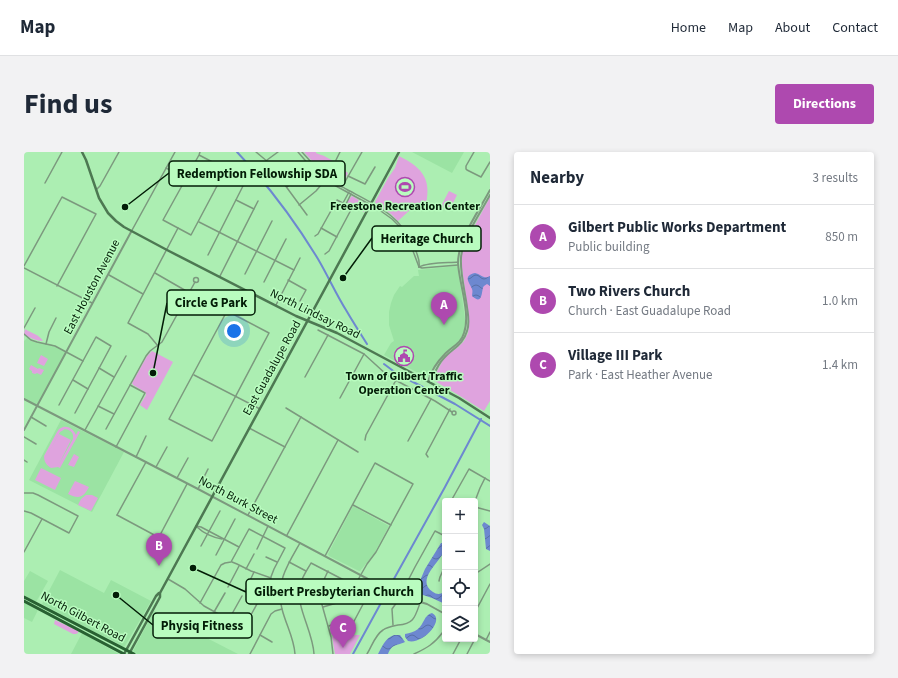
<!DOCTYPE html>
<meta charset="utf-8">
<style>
body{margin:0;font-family:"Source Sans 3",sans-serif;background:#f2f2f3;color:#1f2937}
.controls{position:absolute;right:12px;bottom:12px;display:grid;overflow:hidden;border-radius:4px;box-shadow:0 2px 6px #0003}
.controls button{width:36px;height:36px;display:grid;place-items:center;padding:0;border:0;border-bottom:1px solid #e0e1e3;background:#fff;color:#1f2937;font:20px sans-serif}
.you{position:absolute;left:210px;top:179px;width:14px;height:14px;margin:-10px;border:3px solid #fff;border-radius:50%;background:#1a73e8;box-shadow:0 0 0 6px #1a73e833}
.badge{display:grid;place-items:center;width:26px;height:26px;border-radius:50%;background:#ae49af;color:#fff;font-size:13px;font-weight:700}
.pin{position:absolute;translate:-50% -33px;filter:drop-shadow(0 1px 2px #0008)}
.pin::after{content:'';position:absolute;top:21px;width:14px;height:12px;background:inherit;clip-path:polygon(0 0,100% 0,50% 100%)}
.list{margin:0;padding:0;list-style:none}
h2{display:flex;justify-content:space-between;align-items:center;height:52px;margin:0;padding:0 16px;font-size:17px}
h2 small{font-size:13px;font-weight:400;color:#747a83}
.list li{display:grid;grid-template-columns:26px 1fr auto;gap:12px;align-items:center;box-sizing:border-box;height:64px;padding:0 16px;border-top:1px solid #e0e1e3}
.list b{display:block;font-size:15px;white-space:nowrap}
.list p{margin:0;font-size:13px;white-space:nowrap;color:#747a83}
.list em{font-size:13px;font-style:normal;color:#747a83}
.icon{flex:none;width:22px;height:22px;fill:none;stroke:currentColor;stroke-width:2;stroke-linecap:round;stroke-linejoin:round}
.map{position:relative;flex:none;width:466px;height:502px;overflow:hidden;border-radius:4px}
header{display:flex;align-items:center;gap:24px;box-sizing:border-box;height:56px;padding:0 20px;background:#fff;border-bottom:1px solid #e0e1e3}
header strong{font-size:19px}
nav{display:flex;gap:22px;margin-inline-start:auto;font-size:14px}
.intro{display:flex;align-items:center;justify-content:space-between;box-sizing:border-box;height:96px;padding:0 24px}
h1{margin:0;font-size:28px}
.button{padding:10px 18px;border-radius:4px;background:#ae49af;color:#fff;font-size:14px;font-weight:700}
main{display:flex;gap:24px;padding:0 24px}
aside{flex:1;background:#fff;border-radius:4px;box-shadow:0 2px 6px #0003}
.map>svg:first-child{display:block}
</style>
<header>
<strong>Map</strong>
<nav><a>Home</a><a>Map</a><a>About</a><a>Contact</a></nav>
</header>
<div class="intro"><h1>Find us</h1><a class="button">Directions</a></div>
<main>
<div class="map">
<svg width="466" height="502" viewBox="0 0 466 502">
<defs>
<pattern id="water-waves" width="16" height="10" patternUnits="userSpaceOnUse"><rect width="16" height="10" fill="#6d88d0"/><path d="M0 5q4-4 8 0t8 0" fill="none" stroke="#576fa7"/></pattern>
</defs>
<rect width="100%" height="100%" fill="#aceeb2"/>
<!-- built -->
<g fill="#9be3a3">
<polygon points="388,0 440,0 428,21"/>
<polygon points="432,114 434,115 441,167 442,171 439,183 432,192 423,199 416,206 405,224 402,225 360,203 367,191 370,189 365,173 365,160 367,151 370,143 376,134 378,135 390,124 395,124 394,118"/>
<polygon points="4,185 7,188 18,191 27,192 43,200 13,254 0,247 0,189"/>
<polygon points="37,268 100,300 68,360 5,328"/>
<polygon points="329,354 365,374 350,402 336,419 335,419 305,404 304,402"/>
<polygon points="36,418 80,441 87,428 127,449 101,494 99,495 86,487 80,485 18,452"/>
<polygon points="6,419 24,429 12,450 0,443 0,429"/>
<polygon points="0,450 14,458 8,470 0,466"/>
<polygon points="130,459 214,502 113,502 109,499"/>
<polygon points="58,481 79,493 95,502 47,502"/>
</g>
<!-- green -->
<g fill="#dfa3de" fill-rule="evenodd">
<path d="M280 0H292V1C296 3 299 3 302 5 308 8 312 11 317 14V16L324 21 319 31 317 32C302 24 291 13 280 0Z"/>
<path d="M375 4C401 17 408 29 401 57L389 53 387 57 374 69 367 62 352 52 351 50 364 26 371 16Z"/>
<polygon points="425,39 433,43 425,59 417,54"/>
<polygon points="328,44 343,53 340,60 331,55 328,56 323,50 327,45"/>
<polygon points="466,45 466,249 460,259 436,244 409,228 409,227 419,208 423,203 433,196 440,189 444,181 445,172 445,167 438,116 438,101 444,86"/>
<path d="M1 177C7 181 16 183 19 189 12 189 6 186 0 182Z"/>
<polygon points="128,199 149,210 123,258 116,253 122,243 121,240 109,233 108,231 123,204"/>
<polygon points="17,203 24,207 20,214 13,211"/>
<polygon points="7,213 14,217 15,216 20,218 17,223 13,221 11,222 8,221 8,219 5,217"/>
<path d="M39 275C45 274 49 277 52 283L54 279 56 280 36 316 34 315 27 316C22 313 20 309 20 304L33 280 35 277ZM41 277C47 278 50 281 49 287L35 312 47 288 35 282 22 305 36 280Z"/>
<polygon points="50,302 55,305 50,315 44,313"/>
<polygon points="17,316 37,326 31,338 11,328"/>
<path d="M51 329 65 335C59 346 55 347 44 342Z"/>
<polygon points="62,343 68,343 74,346 67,359 54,353 57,347"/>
<polygon points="31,468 54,479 54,481 52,482 49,482 30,472"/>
<polygon points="316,483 336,483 326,502 311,502 308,485"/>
</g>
<!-- water -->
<g fill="url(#water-waves)">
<path d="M451 121C457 122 460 128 466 124V134L463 132C462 133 461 133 460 134 457 136 460 155 448 144 448 142 449 139 448 137 446 131 438 124 451 121Z"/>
<polygon points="460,370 466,374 466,399 462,397 460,377 458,373"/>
<path d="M417 391H419L421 392C421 393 421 396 421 398 416 410 391 428 409 440 413 443 417 442 421 440V452L408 446 393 441 392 438 401 417Z"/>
<path d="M408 461C422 468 398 493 384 489L381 485V482C386 481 390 480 394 477 400 472 400 463 408 461Z"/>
<path d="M370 483H376L381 490C372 494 368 492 364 502H354C358 495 361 486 370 483Z"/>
</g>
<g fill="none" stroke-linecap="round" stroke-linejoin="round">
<!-- canal -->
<g stroke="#6d88d0" stroke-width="2">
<path d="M213 0C244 33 271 69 294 107 304 124 312 142 322 158 329 170 336 181 343 192"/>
<polyline points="360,212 372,221 431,252 466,274"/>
<polyline points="366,434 421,335 457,267"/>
<polyline points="329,502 363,440"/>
</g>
<!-- minor -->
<g stroke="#7c997e" stroke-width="1.5">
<polyline points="232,0 244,10 283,63"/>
<polyline points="274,0 286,14 301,28 354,57 368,67 376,75 384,87 389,99 395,115"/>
<path d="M278 0C286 9 294 19 304 26 309 30 316 33 322 37 350 52 377 63 390 95 393 101 396 109 395 115"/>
<polyline points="450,0 442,14 442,17 443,18 457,25 466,10"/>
<polyline points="175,3 202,17 167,83 139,68 175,3 176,0"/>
<polyline points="243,8 254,0"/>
<polyline points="312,8 316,0"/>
<polyline points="142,16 162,26"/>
<polyline points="250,18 262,10 265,10"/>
<polyline points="324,24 341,32 351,15"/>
<polyline points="21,31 38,0"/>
<polyline points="263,35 276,25 279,25"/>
<polyline points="318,35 338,0"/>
<polyline points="73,37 76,34 95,0"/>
<polyline points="212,48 230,57"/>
<polyline points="319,51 325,40"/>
<polyline points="322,52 327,42"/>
<polyline points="275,53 292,39 302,27"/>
<polyline points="175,70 270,118"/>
<polyline points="297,76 313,85"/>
<polyline points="107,80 151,0"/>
<polyline points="291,84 294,82 313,48 328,56 305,99 301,102"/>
<polyline points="184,103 220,32"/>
<polyline points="0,114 38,45 72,62 33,134"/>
<path d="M395 115C405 110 423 111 434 110"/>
<polyline points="395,115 398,116 434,113"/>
<polyline points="0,116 68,151"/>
<polyline points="131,121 164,140"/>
<polyline points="221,122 248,69"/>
<polyline points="85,123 119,142"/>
<polyline points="196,124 234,49"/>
<circle cx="172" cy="128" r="2.5"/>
<polyline points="264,128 282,138 276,149"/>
<polyline points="240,130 262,87"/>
<polyline points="252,153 276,106"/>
<polygon points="203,159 245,181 188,289 145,267"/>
<polyline points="0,176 11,156"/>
<polyline points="294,178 340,202 363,223 375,230 411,249 428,260"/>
<polyline points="0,182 7,188 13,190 31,194 59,209"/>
<polyline points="22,192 25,180 32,166"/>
<polyline points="134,194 124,182 104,171 154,76"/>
<polyline points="75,216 90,225"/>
<polyline points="170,223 236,257"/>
<polyline points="281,225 304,183"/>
<polyline points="49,228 64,237"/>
<polyline points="316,246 340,202"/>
<polyline points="35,253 72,185 87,194 51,261"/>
<polyline points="74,254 90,262"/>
<polyline points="262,256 334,300"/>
<circle cx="430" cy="261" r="2"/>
<polyline points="7,265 22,274"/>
<polyline points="225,276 261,295"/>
<polyline points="82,277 122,204 126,199 138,190 171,130"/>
<polyline points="61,278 102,204"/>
<polyline points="0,285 12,292"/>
<polyline points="341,288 342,283 372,228"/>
<polyline points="384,289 407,247"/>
<polyline points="92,295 121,241 106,233"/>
<polyline points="112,305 122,284"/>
<polyline points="404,305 402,302 426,257"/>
<polyline points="0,308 3,310"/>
<polyline points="132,315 143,295"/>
<polyline points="153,326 164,306"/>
<polyline points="174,337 184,317"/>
<polyline points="0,341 9,341 14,343 54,364 45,381 7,361 0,359"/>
<polyline points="427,349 445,317 466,329"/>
<polyline points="451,349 456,336 461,326"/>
<polyline points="329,353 367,373"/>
<polyline points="451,355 466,359"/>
<polyline points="421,360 421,361"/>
<polyline points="93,363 122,310"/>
<polyline points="93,363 134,385"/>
<polyline points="224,363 277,265"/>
<polyline points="172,374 177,375 215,395"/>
<path d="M173 375C179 381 190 386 198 387"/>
<polyline points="263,383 314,288"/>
<polyline points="135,385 163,332"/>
<polyline points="177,394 196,359"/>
<polyline points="233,397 244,374"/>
<polyline points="0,400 18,367"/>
<polyline points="192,403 211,367"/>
<polyline points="301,404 351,311 389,332 352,400 343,412 331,433"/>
<polyline points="242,405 253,410"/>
<polyline points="208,410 213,412 227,419 247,426"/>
<polyline points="265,410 282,419"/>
<polyline points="222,417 230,402"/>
<polyline points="304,419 297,434 295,442 307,485 309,502"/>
<polyline points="451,422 466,412"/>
<polyline points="144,427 161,437 180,454 200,465 212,474 217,476 221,474 222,472 245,430 250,417 261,396 225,377 207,410 201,411 197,413 176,451"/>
<polyline points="415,429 416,425 421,414"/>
<polyline points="204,435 215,414"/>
<polyline points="221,439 230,420"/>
<polyline points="376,444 391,415 411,379 421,384"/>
<polyline points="299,455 316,450"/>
<polyline points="190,460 201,441"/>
<polyline points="451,460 466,432"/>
<polyline points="204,469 218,444"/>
<polyline points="369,473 368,457 373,450"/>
<polyline points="236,483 248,490"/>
<polyline points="462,488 466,480"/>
<polyline points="226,502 247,462 251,459 258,457"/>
<path d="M271 502C270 486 262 473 258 457 251 431 264 412 276 391"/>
<path d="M290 502C289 479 271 454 276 433 278 425 283 418 287 411L345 441 328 473C318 469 314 470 305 474"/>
<path d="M343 502C348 494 351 483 359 478 363 475 369 474 374 473 390 472 391 465 396 451"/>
<path d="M390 502C403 496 410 492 419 480L421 481"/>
<polyline points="429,502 437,487"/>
<polyline points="443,502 453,483"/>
</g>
<!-- tertiary -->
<g stroke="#7c997e" stroke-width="2">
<path d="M404 229C407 220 413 210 420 203 427 195 437 192 440 181 447 162 435 131 434 111 434 87 455 59 466 38"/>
<path d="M405 229 408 227C411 220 414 212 420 206 429 196 439 193 443 179 446 171 444 163 443 155 441 139 436 122 437 106 438 87 457 60 466 43"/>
<polyline points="0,247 174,337 376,444 403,452 421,462"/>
<polyline points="0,278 107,80"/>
<polyline points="451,482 466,490"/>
</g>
<!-- secondary -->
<g stroke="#4d7852" stroke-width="2.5">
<polyline points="58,0 62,8 75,46 84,61 92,69 100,75 143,98 272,164 313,181 435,246 466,266"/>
<polyline points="100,502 132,444 135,441"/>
<polyline points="105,502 136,445 136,441 375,0"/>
</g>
<!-- primary -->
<g stroke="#286132" stroke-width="3">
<polyline points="0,445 110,502"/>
<polyline points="0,449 100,502"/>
</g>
</g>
<!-- icons -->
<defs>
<g id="stadium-ring" transform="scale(1)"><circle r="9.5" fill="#b9fcbf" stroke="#ae49af" stroke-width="1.5"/><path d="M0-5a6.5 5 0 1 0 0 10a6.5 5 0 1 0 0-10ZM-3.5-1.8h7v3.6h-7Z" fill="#ae49af"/></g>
<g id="civic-ring" transform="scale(1)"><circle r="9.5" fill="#b9fcbf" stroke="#ae49af" stroke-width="1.5"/><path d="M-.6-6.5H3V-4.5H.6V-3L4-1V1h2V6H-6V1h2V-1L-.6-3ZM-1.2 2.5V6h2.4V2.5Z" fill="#ae49af"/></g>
</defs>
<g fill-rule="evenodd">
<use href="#stadium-ring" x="381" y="35"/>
<use href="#civic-ring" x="380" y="204"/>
</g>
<g text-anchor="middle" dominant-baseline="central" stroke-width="3" stroke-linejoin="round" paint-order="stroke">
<!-- poi labels -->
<g font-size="12" font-weight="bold" fill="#031d07" stroke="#b9fcbf">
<text x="381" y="54">Freestone Recreation Center</text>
<text x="380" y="224">Town of Gilbert Traffic<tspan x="380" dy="14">Operation Center</tspan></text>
</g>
<!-- street labels -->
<g font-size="12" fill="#031d07" stroke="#b9fcbf">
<text transform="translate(68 135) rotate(-62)">East Houston Avenue</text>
<text transform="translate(291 162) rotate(26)">North Lindsay Road</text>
<text transform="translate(248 216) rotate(-61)">East Guadalupe Road</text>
<text transform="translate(214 348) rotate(28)">North Burk Street</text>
<text transform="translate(59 465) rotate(28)">North Gilbert Road</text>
</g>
</g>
<!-- callouts -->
<path fill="none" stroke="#031d07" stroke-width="1.5" d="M101 55L145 21M319 126L348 86M129 221L143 151M169 416L222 440M92 443L129 473"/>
<g fill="#031d07" stroke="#b9fcbf" stroke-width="1.5">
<circle cx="101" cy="55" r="4"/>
<circle cx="319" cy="126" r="4"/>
<circle cx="129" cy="221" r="4"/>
<circle cx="169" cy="416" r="4"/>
<circle cx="92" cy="443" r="4"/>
</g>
<g fill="#b9fcbf" stroke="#031d07" stroke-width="1.5">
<rect x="145" y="9" width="176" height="25" rx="4"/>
<rect x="348" y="74" width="109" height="25" rx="4"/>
<rect x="143" y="138" width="88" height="25" rx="4"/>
<rect x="222" y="427" width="176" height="25" rx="4"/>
<rect x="129" y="461" width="99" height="25" rx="4"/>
</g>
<g font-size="13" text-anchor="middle" font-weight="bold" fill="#031d07">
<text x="233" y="26">Redemption Fellowship SDA</text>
<text x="403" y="91">Heritage Church</text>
<text x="187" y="155">Circle G Park</text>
<text x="310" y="444">Gilbert Presbyterian Church</text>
<text x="178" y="478">Physiq Fitness</text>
</g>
</svg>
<div class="controls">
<button>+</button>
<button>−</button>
<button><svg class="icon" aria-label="locate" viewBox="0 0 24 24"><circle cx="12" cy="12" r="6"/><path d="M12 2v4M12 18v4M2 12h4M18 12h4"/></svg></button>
<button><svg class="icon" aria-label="layers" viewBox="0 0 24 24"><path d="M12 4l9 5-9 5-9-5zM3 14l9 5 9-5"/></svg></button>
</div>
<div class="you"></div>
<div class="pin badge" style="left:420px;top:173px">A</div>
<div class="pin badge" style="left:135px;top:414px">B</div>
<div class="pin badge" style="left:319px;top:496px">C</div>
</div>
<aside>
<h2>Nearby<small>3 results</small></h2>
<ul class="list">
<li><span class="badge">A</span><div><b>Gilbert Public Works Department</b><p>Public building</p></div><em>850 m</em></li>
<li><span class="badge">B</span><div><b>Two Rivers Church</b><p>Church · East Guadalupe Road</p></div><em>1.0 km</em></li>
<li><span class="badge">C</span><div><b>Village III Park</b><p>Park · East Heather Avenue</p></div><em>1.4 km</em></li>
</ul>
</aside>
</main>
